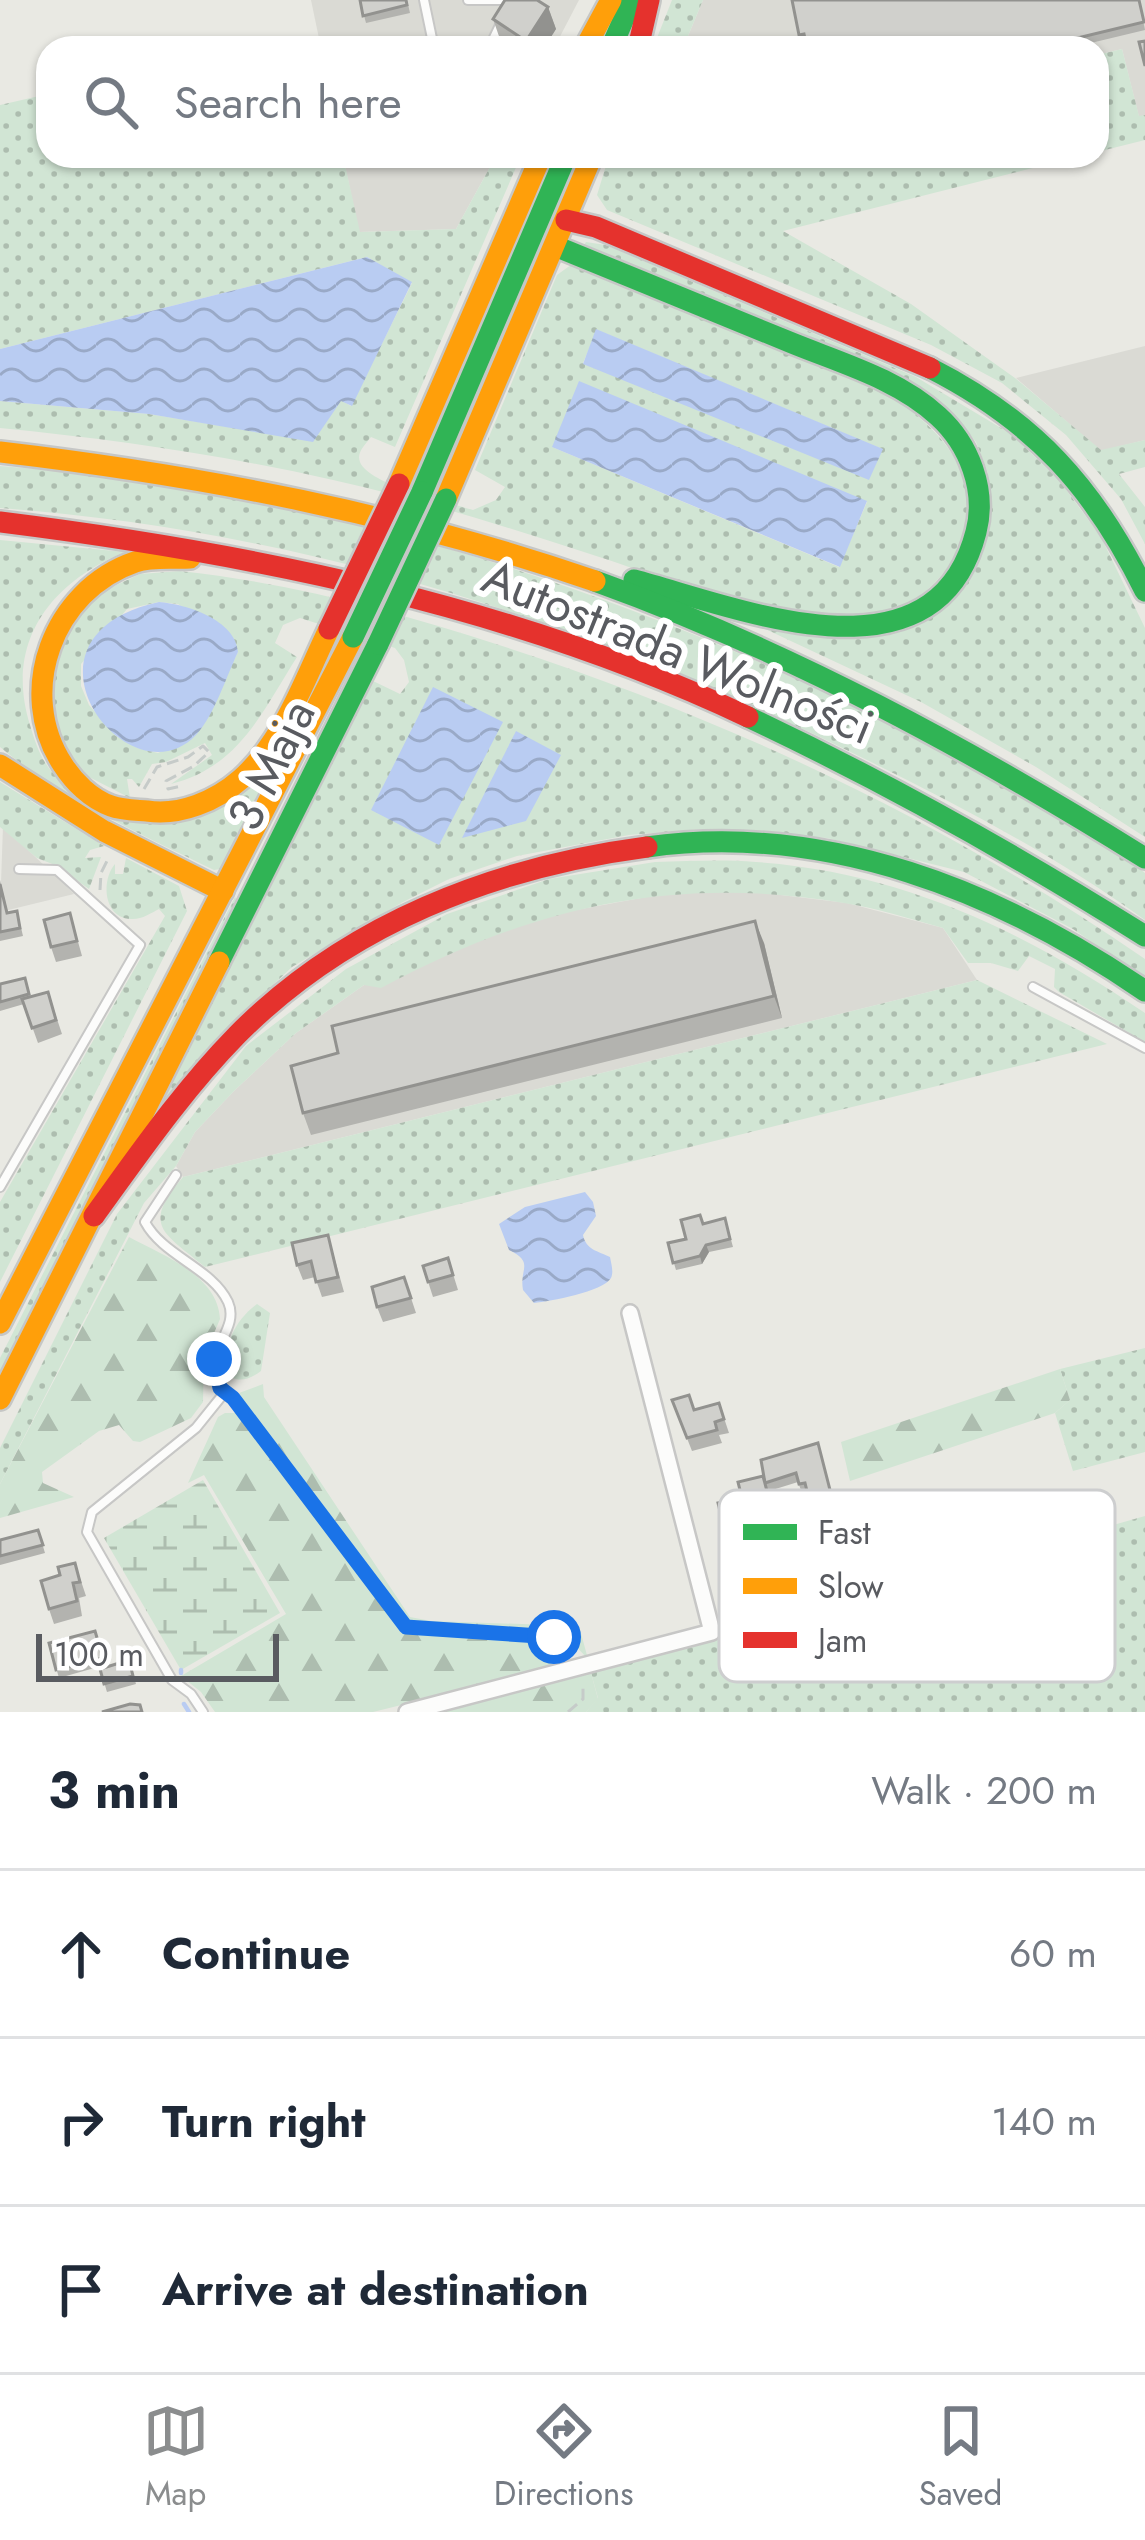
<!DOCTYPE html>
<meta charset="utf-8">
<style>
body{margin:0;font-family:Jost,sans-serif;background:#f6f6f7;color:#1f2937}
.scale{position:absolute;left:36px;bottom:30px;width:243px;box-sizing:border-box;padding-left:12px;border:6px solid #595b60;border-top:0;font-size:33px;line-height:42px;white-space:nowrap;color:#595b60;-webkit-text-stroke:9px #fff;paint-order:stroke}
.stop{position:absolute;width:36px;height:36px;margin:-27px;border:9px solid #1a73e8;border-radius:50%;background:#fff}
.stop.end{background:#1a73e8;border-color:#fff;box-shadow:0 3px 12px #0008}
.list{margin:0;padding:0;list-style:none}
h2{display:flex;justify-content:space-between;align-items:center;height:156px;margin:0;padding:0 48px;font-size:51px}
h2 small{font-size:39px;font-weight:400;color:#747a83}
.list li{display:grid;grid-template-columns:78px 1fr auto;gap:36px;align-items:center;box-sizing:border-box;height:168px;padding:0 48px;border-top:3px solid #e0e1e3}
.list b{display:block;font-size:45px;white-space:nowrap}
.list em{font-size:39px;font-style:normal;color:#747a83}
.icon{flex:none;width:66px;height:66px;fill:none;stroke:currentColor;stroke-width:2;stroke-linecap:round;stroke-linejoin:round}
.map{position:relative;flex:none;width:1145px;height:1712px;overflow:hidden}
.search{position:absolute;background:#fff;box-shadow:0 3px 9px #0004;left:36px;right:36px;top:36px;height:132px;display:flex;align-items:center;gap:30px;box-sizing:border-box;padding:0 42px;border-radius:36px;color:#747a83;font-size:45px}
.sheet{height:660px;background:#fff}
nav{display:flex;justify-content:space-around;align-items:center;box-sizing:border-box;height:168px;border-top:3px solid #e0e1e3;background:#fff;font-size:33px;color:#747a83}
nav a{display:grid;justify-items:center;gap:6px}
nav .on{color:#8b8d8e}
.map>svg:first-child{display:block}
</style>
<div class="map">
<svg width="1145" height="1712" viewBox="0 0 1145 1712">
<defs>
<pattern id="grass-dots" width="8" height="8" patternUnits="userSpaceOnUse" patternTransform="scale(3)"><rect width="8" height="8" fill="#d1e5d4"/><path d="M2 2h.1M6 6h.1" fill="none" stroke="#adbdaf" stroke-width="1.8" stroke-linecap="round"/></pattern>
<pattern id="forest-firs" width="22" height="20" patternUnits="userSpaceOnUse" patternTransform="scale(3)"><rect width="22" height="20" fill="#d1e5d4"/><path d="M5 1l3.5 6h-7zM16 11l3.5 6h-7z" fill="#adbdaf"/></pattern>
<pattern id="wetland-marsh" width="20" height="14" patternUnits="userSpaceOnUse" patternTransform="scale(3)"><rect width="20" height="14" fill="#d1e5d4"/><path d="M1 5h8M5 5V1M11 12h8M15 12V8" fill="none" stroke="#adbdaf"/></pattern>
<pattern id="water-waves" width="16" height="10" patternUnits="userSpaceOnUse" patternTransform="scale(3)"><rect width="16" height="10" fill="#b9ccf2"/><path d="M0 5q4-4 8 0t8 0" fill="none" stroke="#99a9c7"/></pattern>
</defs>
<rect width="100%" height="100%" fill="#e9e9e3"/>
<!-- industrial -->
<g fill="#dadad4">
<polygon points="311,0 579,0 554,48 321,48"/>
<polygon points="703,0 1145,0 1145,115 1139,117 1122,49 1097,55 1097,48 683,48"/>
<polygon points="343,156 496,156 456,229 359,232"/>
<polygon points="1145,346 1145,440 1101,451 1016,378"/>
<polygon points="3,826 74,894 0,912"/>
<polygon points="748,891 847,903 943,928 977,980 183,1177 176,1166 195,1132 235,1090 296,1033 364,985 487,936 565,912 668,893"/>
</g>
<!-- grass -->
<g fill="url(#grass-dots)" fill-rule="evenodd">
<polygon points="672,0 703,0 683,48 653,48"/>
<polygon points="1122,49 1139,116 1145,115 1145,140 1097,152 1097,55"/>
<path d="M48 94V156H343L360 232 456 229 496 156H521L395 447 371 437C366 444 356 452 360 462 369 485 448 502 473 510L496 500 505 487 475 470 557 275 575 262 892 396C930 424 964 453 969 503 973 547 930 602 887 612 794 633 676 581 587 553 503 526 419 499 333 480 223 455 112 439 0 428V401L149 414 313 441 341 400 351 406 412 283 367 257 0 349V105ZM597 330 882 449 883 450 583 363ZM552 447 866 501 867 502 839 567Z"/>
<polygon points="609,156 641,156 638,165 675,156 1080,156 783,231 911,304 1015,378 1101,450 1145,440 1145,467 1119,474 1145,507 1145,544 1121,499 1066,435 1002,383 931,345 607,210 597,195"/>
<polygon points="586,242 606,245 916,377 1011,434 1059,480 1101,537 1145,628 1145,837 1036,767 921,702 750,622 933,613 988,473 976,442 953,414 584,245"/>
<path d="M0 466C329 491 625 591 919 736 992 771 1061 821 1130 862L1145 873V920C1059 858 964 808 869 761 594 624 308 531 0 508Z"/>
<path d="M0 540 125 552C51 582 4 642 30 725 36 745 43 767 61 780 88 797 133 809 164 822L285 743 220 869 214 870C140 834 64 800 0 747Z"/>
<path d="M180 571C291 583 394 611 499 645 728 719 947 822 1145 959V979L1073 929 964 872 827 838 703 829 629 835 517 856 449 879 401 903 292 967 232 1024 153 1116 373 681 400 694 409 682 404 660 395 648 300 618 283 625 275 643 297 657C262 712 239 767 171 784L212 755 205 743 166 762 152 764 139 787 132 779H127L130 798 87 776 69 760 48 726 52 646 80 602 140 574ZM159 602 178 604 238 652 196 734 158 753 138 748 116 736 89 705 81 686V664L127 609Z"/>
<polygon points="0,782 104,846 90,850 85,858 101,857 89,889 55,865 37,858 0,827"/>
<path d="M126 858 179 886 187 911 0 1282V1202L165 916 159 909C151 913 141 920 131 919 103 918 101 880 115 864V874H123Z"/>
<path d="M655 862C689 861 723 859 756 862 902 872 1026 932 1145 1013V1042L1059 992 1054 987 1055 969 1029 956 1018 971 991 963H968L943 928C910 919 877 908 844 903 673 874 532 907 381 988L364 985 296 1033 235 1090 195 1132 176 1166 144 1203 0 1484V1448L117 1214 246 1046 346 969 447 914 549 879Z"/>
<polygon points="235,897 237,901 0,1372 0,1358"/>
<path d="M977 980 1107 1044 205 1267C163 1232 141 1226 183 1177Z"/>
<path d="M257 1304 270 1313 261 1371C249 1380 236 1384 224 1372 225 1344 234 1321 257 1304Z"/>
<polygon points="1145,1348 1145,1452 1073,1471 1055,1413 1070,1400 1060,1369"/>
<polygon points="1145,1516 1145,1712 586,1712 598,1698 591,1673"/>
</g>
<!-- forest -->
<g fill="url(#forest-firs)">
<path d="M129 1237C162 1255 218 1275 220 1319L204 1357 203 1402 191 1418 140 1442 133 1441 119 1425 99 1431 42 1472 43 1483 74 1497 0 1518V1484Z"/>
<polygon points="1060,1369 1070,1400 1055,1413 850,1481 841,1442"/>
<polygon points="263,1384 264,1397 410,1617 431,1621 579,1626 588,1659 566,1636 416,1624 401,1616 251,1416 239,1393"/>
<polygon points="225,1413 238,1413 406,1631 562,1644 571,1663 373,1712 215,1712 201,1692 181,1676 286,1614 204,1475 188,1483 218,1417"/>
<polygon points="591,1673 598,1699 586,1712 443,1712"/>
</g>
<!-- wetland -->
<polygon fill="url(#wetland-marsh)" points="203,1480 280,1613 181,1670 104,1538"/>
<!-- water -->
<g fill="url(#water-waves)">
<polygon points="367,257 412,282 352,406 341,401 313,442 149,414 0,401 0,349"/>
<polygon points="596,329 883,449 869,480 583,364"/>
<polygon points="579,381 867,501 840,567 552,447"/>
<path d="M159 602C186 604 236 620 238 652 226 677 215 714 196 735 129 805 0 637 159 602Z"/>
<polygon points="433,687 503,722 439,845 371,810"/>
<polygon points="516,731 561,755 526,821 462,838"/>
<path d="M585 1192 593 1202 596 1216 583 1235C586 1250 598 1251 610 1257 611 1263 614 1272 611 1278 603 1292 550 1301 534 1303L523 1290C519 1268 535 1263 509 1250L499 1224 525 1207Z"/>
</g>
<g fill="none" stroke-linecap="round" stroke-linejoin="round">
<!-- stream -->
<g stroke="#b9ccf2" stroke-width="4.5">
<polyline points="181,1673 181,1670"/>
<polyline points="184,1704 189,1712"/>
</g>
<!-- lane casing -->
<g stroke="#c7c7c6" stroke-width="12">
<g id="lane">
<polyline points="424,0 434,48"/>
<polyline points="468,0 501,0"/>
<polyline points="489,48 501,23"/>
<polyline points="1033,987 1145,1048"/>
<path d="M176 1175 145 1222C163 1256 212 1268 228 1302 242 1333 193 1356 225 1392L196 1428 92 1512 87 1532 172 1680 191 1694 203 1712"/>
<polyline points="0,1187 140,945 57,870 19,869"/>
</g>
</g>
<!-- street casing -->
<g stroke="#c7c7c6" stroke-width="20">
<polyline id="street" points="407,1712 712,1632 630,1313"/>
</g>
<!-- fast casing -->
<g stroke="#c6c7c6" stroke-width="26">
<g id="fast">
<polyline points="611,48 632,0"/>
<path d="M555 246C634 278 713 311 792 343 841 363 898 379 938 416 969 444 987 490 976 532 935 691 737 607 634 580"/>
<path d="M930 368C1034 421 1094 487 1145 591"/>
<polyline points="422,492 566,156"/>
<path d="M595 581C789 651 970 749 1145 858"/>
<path d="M748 717C886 782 1016 855 1145 936"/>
<path d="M647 847C827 822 999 891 1145 991"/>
<polyline points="219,962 378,644"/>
</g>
</g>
<!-- slow casing -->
<g stroke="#c6c7c6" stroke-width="26">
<g id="slow">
<polyline points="585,48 611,0"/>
<path d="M0 452C204 476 401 514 595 581"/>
<polyline points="399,484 541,156"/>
<polyline points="446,499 592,156"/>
<path d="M190 558C173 559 152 556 135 562 53 590 15 692 63 765 74 782 91 799 111 806 122 810 136 810 147 811 180 816 216 801 241 779 284 740 304 681 329 629"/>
<polyline points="0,765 104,831 223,891"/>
<polyline points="0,1323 353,637"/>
<polyline points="0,1399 219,962"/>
</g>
</g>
<!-- jam casing -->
<g stroke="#c6c7c6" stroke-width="26">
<g id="jam">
<polyline points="638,48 649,0"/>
<polyline points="566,220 596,227 930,368"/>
<path d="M0 522C256 554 514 606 748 717"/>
<path d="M94 1216C139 1154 183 1090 237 1035 347 924 494 867 647 847"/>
</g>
</g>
<!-- path -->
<g stroke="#c6cbc9" stroke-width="3" stroke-dasharray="12 6" stroke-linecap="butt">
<polyline points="144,789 157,767 188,757 203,746 209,752 194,766 166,781 168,789 181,786"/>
<polyline points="100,890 101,873 108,859"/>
<polyline points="235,1401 406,1627 554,1637 574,1653"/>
<polyline points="568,1712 583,1699 583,1685"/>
</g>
<!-- lane -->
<use href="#lane" stroke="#fcfcfb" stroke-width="8"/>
<!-- street -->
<use href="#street" stroke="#fcfcfb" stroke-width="15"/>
<!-- fast -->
<use href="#fast" stroke="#30b455" stroke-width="21"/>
<!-- slow -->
<use href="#slow" stroke="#ff9f0a" stroke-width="21"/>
<!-- jam -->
<use href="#jam" stroke="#e5322d" stroke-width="21"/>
<!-- fast-bridge casing -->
<g stroke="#c6c7c6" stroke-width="26" stroke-linecap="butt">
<g id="fast-bridge">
<polyline points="353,637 422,492"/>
<polyline points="378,644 446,499"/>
</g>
</g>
<!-- jam-bridge casing -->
<g stroke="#c6c7c6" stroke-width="26" stroke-linecap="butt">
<polyline id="jam-bridge" points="329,629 399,484"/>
</g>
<!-- fast-bridge -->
<use href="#fast-bridge" stroke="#30b455" stroke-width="21"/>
<!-- jam-bridge -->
<use href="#jam-bridge" stroke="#e5322d" stroke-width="21"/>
</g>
<!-- wall -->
<g fill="#b3b3af">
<polygon points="360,0 407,0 410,13 366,23"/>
<polygon points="1139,0 1145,30 1070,48 807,48 806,42 802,43 799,35"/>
<polygon points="548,7 556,29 544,48 511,48 501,42 493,19"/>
<polygon points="0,880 8,913 17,911 23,936 0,941"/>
<polygon points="70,913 82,956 56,962 51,947"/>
<polygon points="764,943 782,1018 311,1135 303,1113"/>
<polygon points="25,978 31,997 48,992 62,1034 38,1043 24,1004 0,1011 0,984"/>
<polygon points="725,1218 733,1247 709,1252 702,1264 676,1270 668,1243 686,1239 703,1224"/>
<polygon points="328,1235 344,1292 322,1297 315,1277 303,1280 297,1265"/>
<polygon points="448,1258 458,1290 433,1297 423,1266"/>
<polygon points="404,1277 416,1313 383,1322 377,1307"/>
<polygon points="672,1400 694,1410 719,1403 729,1433 719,1435 722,1443 692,1451"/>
<polygon points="818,1443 841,1529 877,1518 884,1539 831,1556 825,1539 820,1540 807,1491 802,1493 798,1482 769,1491 776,1518 764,1524 767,1537 731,1546 723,1524 742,1498 762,1476"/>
<polygon points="38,1530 45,1553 0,1565 0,1540"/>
<polygon points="792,1540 804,1581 777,1588 769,1565"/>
<polygon points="75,1563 86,1596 79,1598 82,1616 54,1624 49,1609 60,1575"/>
<polygon points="95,1631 105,1665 59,1678 49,1643"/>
<polygon points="129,1660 136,1684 107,1692 100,1669"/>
</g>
<!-- shaded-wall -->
<g fill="#92928f">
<polygon points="548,7 556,29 544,48 529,48 526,41"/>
<polygon points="755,921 764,943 782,1018 774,996"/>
<polygon points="706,1245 709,1252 702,1264 700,1256"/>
</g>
<!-- building -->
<g fill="#d0d0cc" stroke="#92928f" stroke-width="3">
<polygon points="360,0 406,0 407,5 363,16"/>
<polygon points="505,0 537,0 548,7 526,41 493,19"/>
<polygon points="792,0 1139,0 1144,22 1036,48 807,48 804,34 799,35"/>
<polygon points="1145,41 1145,66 1139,42"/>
<polygon points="0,884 7,913 17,911 20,928 0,932"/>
<polygon points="70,913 77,941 51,947 44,920"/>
<polygon points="755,921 774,996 303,1113 291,1066 338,1053 332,1026"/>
<polygon points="25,978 29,994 0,1002 0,984"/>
<polygon points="48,992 56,1020 32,1028 22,999"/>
<polygon points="700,1215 703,1224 725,1218 730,1239 706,1245 700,1256 673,1263 668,1243 686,1239 681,1220"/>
<polygon points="328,1235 338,1277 316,1282 311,1261 297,1265 292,1243"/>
<polygon points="448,1258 453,1275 428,1282 423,1266"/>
<polygon points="404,1277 411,1298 377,1307 372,1287"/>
<polygon points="689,1395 694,1410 719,1403 724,1419 715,1422 717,1430 687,1438 672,1400"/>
<polygon points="818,1443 840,1529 877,1518 881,1531 828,1547 822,1530 817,1532 805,1483 799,1484 796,1473 765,1483 761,1460"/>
<polygon points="763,1476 768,1495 756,1502 759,1515 723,1524 718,1503 742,1498 738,1482"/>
<polygon points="38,1530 43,1545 0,1556 0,1540"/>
<polygon points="75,1563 80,1582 73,1583 77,1601 49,1609 41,1581 60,1575 58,1567"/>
<polygon points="95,1631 103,1658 56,1670 49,1643"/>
<polygon points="129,1660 133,1676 104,1684 100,1669"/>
<polygon points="130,1704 140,1705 142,1712 102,1712"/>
</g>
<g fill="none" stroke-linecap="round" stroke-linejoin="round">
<!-- route -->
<polyline stroke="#1a73e8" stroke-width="15" points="214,1359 220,1388 233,1398 406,1627 554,1637"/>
</g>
<g text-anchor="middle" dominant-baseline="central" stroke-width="12" stroke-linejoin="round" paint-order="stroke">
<!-- street labels -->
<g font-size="48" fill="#595b60" stroke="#fff">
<text transform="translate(678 652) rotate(22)">Autostrada Wolności</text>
<text transform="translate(271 765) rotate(-64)">3 Maja</text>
</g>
</g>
<!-- legend -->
<rect x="719" y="1490" width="396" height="192" rx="18" fill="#fff" stroke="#cdcecf" stroke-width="3"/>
<rect x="743" y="1524" width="54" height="16" fill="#30b455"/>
<rect x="743" y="1578" width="54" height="16" fill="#ff9f0a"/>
<rect x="743" y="1632" width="54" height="16" fill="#e5322d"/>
<g font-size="33" fill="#595b60">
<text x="818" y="1544">Fast</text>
<text x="818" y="1598">Slow</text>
<text x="818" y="1652">Jam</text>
</g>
</svg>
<div class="scale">100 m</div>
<div class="stop" style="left:554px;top:1637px"></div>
<div class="stop end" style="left:214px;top:1359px"></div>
<div class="search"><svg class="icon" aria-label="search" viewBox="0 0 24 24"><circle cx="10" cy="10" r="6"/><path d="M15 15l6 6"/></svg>Search here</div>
</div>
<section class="sheet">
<h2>3 min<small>Walk · 200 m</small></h2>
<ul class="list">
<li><svg class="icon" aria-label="ahead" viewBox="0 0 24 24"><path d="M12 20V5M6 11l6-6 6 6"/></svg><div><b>Continue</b></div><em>60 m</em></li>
<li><svg class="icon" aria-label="right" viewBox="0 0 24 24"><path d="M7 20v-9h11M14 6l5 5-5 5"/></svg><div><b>Turn right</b></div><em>140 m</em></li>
<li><svg class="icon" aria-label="arrive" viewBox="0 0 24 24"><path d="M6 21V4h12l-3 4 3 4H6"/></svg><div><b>Arrive at destination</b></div></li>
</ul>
</section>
<nav>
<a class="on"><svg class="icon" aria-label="map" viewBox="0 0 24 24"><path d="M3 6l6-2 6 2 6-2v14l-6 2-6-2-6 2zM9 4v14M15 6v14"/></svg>Map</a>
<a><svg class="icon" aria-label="directions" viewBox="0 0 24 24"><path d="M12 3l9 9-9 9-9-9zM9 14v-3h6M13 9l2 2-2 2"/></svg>Directions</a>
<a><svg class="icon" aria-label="saved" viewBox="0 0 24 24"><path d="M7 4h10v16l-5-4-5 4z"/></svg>Saved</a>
</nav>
